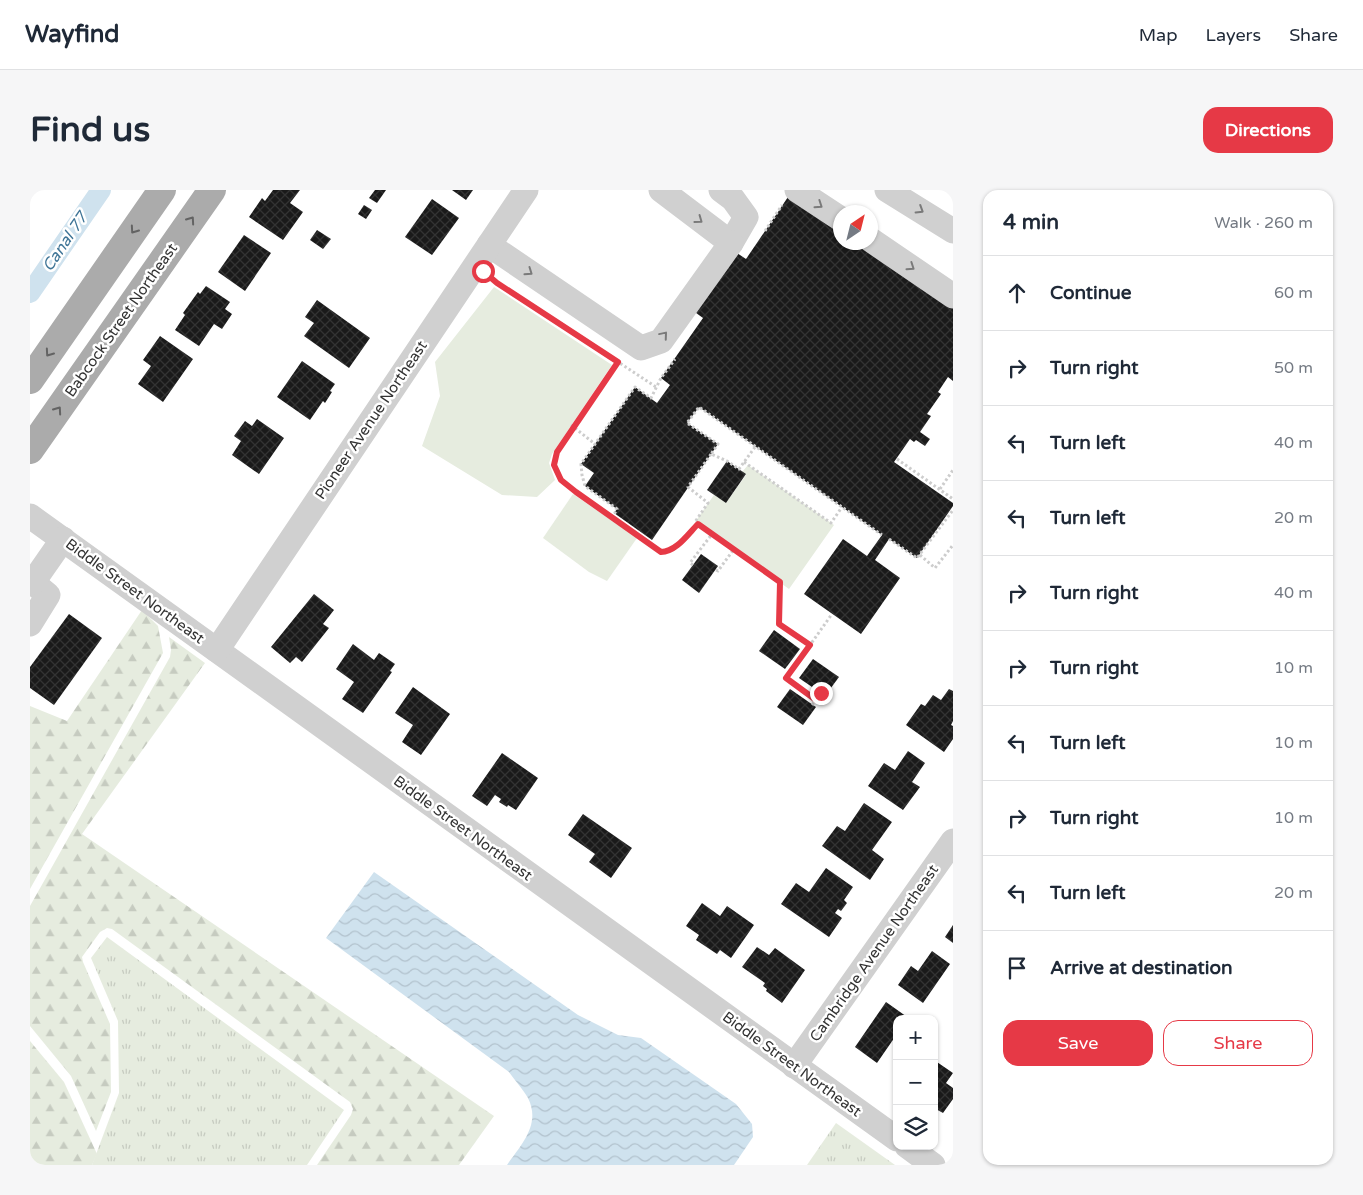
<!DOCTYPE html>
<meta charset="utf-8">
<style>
body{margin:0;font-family:"Varela Round",sans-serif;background:#f6f6f7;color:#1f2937}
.controls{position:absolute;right:15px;bottom:15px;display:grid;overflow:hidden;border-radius:10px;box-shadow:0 1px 4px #0004}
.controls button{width:45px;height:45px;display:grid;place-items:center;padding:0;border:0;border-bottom:1px solid #e0e1e3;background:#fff;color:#1f2937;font:25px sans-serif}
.compass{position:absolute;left:803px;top:15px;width:45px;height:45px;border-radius:50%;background:#fff;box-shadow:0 1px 4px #0004;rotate:35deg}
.stop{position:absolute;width:15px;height:15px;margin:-11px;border:4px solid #e63946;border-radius:50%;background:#fff}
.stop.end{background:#e63946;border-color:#fff;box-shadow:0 1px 5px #0008}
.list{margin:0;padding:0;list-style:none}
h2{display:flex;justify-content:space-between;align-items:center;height:65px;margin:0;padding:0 20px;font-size:21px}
h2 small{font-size:16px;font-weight:400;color:#747a83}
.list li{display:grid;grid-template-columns:32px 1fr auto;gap:15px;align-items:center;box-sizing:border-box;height:75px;padding:0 20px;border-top:1px solid #e0e1e3}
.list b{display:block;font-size:19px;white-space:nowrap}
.list em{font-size:16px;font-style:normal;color:#747a83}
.actions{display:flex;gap:10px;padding:15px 20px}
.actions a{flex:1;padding:11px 0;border:1px solid #e63946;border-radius:15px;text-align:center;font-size:18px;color:#e63946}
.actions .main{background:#e63946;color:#fff}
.icon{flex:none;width:28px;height:28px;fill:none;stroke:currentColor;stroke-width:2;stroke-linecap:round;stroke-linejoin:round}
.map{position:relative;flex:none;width:923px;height:975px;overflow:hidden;border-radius:15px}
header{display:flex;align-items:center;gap:30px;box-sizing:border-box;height:70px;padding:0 25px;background:#fff;border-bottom:1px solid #e0e1e3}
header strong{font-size:24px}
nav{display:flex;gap:28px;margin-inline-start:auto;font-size:18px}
.intro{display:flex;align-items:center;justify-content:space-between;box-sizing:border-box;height:120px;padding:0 30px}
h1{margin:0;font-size:35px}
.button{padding:12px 22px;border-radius:15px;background:#e63946;color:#fff;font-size:18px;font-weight:700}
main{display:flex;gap:30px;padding:0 30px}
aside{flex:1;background:#fff;border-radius:15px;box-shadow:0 1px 4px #0004}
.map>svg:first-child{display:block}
</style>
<header>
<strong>Wayfind</strong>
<nav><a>Map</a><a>Layers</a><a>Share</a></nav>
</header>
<div class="intro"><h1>Find us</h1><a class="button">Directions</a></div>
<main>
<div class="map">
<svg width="923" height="975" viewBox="0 0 923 975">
<defs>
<pattern id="grass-tufts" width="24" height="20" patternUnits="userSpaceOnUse" patternTransform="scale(1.25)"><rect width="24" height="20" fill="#e6ecdf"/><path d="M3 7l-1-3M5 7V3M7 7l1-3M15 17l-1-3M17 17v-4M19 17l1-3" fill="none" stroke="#c6cbc0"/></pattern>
<pattern id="forest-firs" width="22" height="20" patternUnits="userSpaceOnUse" patternTransform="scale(1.25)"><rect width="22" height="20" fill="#e6ecdf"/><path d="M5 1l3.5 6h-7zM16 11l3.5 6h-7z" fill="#c6cbc0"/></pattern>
<pattern id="water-waves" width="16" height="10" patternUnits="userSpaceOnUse" patternTransform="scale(1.25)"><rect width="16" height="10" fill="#cfe2ee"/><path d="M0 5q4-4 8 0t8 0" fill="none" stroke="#b2c2cd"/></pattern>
<pattern id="building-cross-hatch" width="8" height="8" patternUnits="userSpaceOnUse" patternTransform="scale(1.25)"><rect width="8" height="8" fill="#1a1a1a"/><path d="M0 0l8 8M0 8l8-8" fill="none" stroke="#333"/></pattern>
</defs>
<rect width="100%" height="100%" fill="#fff"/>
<!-- grass -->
<g fill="url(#grass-tufts)">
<polygon points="77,747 314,920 277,975 62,975 89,903 88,831 61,768"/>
<polygon points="806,933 865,975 777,975"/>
</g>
<!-- forest -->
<g fill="url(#forest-firs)">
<polygon points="112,420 128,436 133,463 0,699 0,516 37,531"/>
<polygon points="139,447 175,473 52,644 464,926 429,975 287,975 321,925 323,919 320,912 82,739 77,738 70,742 52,767 53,772 80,834 81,902 66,941 41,886 0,836 0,716 140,467 141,460"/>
<polygon points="0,851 34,892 67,964 62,975 0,975"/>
</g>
<!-- green -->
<g fill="#e6ecdf">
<polygon points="464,97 582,175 522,264 519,273 525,290 507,307 472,305 392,256 410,206 405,172"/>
<polygon points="718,275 804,335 759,399 665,332 684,305 696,313 716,285 712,282"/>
<polygon points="543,304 607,348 577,391 559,382 513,348"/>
</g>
<!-- water -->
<path fill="url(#water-waves)" d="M344 682 548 825 588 845 611 848 706 914 722 934 723 947 704 975H477C492 954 511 934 498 908 493 899 485 891 479 882L296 748Z"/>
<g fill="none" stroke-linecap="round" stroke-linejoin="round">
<!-- canal -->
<polyline stroke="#cfe2ee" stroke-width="20" points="0,103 71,0"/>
</g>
<!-- building -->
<g fill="url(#building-cross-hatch)">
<polygon points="243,0 270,0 260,13 273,22 253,50 219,27 232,8 235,11"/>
<polygon points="345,0 356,0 347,13 339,8"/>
<polygon points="422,0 443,0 436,10"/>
<polygon points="758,7 811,39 811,52 830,52 923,117 923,191 918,187 908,202 911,204 897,224 901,226 890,242 900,249 895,256 886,250 884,252 880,249 864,272 923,313 923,316 887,368 859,349 845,370 870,388 831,444 774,404 813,349 837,366 852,345 669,217 657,233 688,254 622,350 584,323 587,319 555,296 564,283 551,274 605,197 627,213 640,195 631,188 673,128 662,120 704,61 716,69"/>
<polygon points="402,9 429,28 402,65 375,47"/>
<polygon points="334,15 342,20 336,29 328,24"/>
<polygon points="287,40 301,49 293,59 280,50"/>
<polygon points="214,45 241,63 215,101 188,82"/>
<polygon points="176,96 200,112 195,119 202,124 192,139 184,134 169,156 145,140 155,125 153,123 168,102 170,104"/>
<polygon points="287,110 340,148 319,178 274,146 284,133 275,127"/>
<polygon points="130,146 163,169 133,212 108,194 121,176 113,170"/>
<polygon points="272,171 305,194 300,201 302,202 295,213 293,211 280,230 247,207"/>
<polygon points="227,229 254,248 229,284 202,265 211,251 204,246 215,231 222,236"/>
<polygon points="697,271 716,284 696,313 677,300"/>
<polygon points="671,364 688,376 669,403 652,390"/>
<polygon points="284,404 304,420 293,434 299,438 272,472 266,467 260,473 241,457"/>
<polygon points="39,424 72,448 24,515 0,498 0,477"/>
<polygon points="744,440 770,459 755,479 729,461"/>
<polygon points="323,454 344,470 349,463 365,474 360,481 362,482 333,523 312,509 324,492 306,479"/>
<polygon points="783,469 809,487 795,506 769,488"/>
<polygon points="383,497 420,524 391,565 372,552 383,535 365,523"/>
<polygon points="760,499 786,517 773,535 747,517"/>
<polygon points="919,499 923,501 923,531 921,535 923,536 923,549 914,562 876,535 891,514 895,516 903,505 911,510"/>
<polygon points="878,561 895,573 882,592 890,597 873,620 838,596 854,573 865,580"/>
<polygon points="472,563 508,588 486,620 478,615 477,617 469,612 471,609 465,605 457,616 442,606"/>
<polygon points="834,613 862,632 842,660 854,669 840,690 792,656 807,636 815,641"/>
<polygon points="553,624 602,658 581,688 559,672 565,664 538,645"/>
<polygon points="796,678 823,697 814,710 817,713 811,721 808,719 805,723 812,728 799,747 751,714 766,693 779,702"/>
<polygon points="672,713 690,726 697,716 724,735 701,768 690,760 687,764 666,750 669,745 656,736"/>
<polygon points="923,735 923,753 915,747"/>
<polygon points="727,757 739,765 745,758 775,780 752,813 736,801 737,799 733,796 735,793 712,777"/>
<polygon points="902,761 920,774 893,813 868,795 881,776 888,781"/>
<polygon points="856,812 880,829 867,829 867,844 847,873 825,857"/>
<polygon points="904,870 923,883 916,893 923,898 923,909 913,923 904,918"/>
</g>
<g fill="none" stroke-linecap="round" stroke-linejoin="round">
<!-- path -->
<g stroke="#cdcdcd" stroke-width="3" stroke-dasharray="2.5 2.5" stroke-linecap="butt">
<polyline points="735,41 752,15"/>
<polyline points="461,88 626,197"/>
<path d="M588 172 527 262 524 275 531 289 546 302 631 362C646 363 658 344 668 334"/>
<polyline points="541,235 565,254"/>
<polyline points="725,257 709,279 697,271 681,264 688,254 657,233 669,217 852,345"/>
<polyline points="681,264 658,297 678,313 665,332 750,392 749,434 780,455"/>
<polyline points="867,269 923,309"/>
<polyline points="714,272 801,333 812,317"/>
<polyline points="910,299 923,280"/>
<polyline points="582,328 587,319 555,296 552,285 551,274 605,197 621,208 631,188 645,169"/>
<polyline points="859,349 887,368 923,320"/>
<polyline points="890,365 905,378 923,355"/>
<polyline points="663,375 660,373 682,344"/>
<polyline points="686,380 688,381 704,359"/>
<polyline points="791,503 786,510 756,489 802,424"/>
<polyline points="782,515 786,510"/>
</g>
<!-- minor -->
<g stroke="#d0d0d0" stroke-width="25">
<polyline points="631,0 701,53 716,27 703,9 691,0"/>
<polyline points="767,0 811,29"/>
<polyline points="857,0 923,41"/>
<polyline points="841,50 923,106"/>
<polyline points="459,55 611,158 631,151 701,53"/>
<polyline points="0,326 867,949"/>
<polyline points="0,390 18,405 0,434"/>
<polyline points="3,392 33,349"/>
<polyline points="187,460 496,0"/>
<polyline points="764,876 923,651"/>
<polyline points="877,956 903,975"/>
</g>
<!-- major -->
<g stroke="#ababab" stroke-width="28">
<polyline points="0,190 132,0"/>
<polyline points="0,260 182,0"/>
</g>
</g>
<!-- one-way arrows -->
<defs><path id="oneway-chevron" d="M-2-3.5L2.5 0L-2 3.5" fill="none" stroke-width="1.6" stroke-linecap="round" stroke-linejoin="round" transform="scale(1.25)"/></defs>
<g stroke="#7a7a7a">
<use href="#oneway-chevron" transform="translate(789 15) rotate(34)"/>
<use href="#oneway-chevron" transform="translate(890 20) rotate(32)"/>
<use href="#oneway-chevron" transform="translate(669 30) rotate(36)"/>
<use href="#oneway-chevron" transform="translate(881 77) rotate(34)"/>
<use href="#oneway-chevron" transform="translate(499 82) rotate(35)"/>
<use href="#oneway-chevron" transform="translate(634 145) rotate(-50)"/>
</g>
<g stroke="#636363">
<use href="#oneway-chevron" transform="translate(161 30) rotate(-55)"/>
<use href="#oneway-chevron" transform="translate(104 40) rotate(125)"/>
<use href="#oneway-chevron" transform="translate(19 163) rotate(125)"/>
<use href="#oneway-chevron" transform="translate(28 220) rotate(-55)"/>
</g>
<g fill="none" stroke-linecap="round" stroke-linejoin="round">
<!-- route -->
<path stroke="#e63946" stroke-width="6" d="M453 81 467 93 588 172 527 262 524 275 531 290 546 302 631 362C646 362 658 344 668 334L750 392 749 434 780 455 756 488 786 510 791 503"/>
</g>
<g text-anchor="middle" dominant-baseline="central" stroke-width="5" stroke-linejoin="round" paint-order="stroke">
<!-- street labels -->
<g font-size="15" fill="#333" stroke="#fff">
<text transform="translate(91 130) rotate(-55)">Babcock Street Northeast</text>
<text transform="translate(341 230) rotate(-56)">Pioneer Avenue Northeast</text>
<text transform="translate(105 401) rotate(36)">Biddle Street Northeast</text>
<text transform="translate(433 638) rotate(36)">Biddle Street Northeast</text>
<text transform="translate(844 763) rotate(-55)">Cambridge Avenue Northeast</text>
<text transform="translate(762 874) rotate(36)">Biddle Street Northeast</text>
</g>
<!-- water labels -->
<g font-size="16" font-style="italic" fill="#3f7597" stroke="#fff">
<text transform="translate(35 52) rotate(-56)">Canal 77</text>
</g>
</g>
</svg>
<div class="controls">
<button>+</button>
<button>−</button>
<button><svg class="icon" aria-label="layers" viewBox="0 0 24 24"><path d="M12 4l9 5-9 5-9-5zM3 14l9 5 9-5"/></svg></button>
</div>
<svg class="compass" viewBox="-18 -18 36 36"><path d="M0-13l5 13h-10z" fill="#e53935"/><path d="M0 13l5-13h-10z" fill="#747a83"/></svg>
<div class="stop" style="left:453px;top:81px"></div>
<div class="stop end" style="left:791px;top:503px"></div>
</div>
<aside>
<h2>4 min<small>Walk · 260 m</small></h2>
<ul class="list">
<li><svg class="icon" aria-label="ahead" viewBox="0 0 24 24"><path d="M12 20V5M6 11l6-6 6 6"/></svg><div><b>Continue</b></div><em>60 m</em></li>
<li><svg class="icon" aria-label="right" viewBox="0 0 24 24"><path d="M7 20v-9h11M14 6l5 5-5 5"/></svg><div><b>Turn right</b></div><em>50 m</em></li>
<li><svg class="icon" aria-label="left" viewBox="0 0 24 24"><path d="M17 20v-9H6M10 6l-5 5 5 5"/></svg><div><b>Turn left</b></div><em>40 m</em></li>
<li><svg class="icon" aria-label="left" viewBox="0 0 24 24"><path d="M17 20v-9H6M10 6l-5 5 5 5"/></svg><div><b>Turn left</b></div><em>20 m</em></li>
<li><svg class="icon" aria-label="right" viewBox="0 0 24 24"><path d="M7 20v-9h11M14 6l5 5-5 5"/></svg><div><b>Turn right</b></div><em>40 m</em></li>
<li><svg class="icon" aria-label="right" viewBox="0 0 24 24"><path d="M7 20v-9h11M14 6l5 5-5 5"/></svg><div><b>Turn right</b></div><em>10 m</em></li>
<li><svg class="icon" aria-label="left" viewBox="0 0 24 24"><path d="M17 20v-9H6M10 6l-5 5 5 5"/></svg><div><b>Turn left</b></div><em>10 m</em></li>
<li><svg class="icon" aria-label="right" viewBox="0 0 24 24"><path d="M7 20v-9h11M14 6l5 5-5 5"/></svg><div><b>Turn right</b></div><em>10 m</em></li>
<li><svg class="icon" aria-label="left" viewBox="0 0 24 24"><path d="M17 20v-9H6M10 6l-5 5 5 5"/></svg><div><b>Turn left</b></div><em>20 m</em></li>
<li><svg class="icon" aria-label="arrive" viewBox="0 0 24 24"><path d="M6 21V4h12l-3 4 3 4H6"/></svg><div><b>Arrive at destination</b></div></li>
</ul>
<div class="actions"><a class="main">Save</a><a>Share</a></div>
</aside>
</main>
